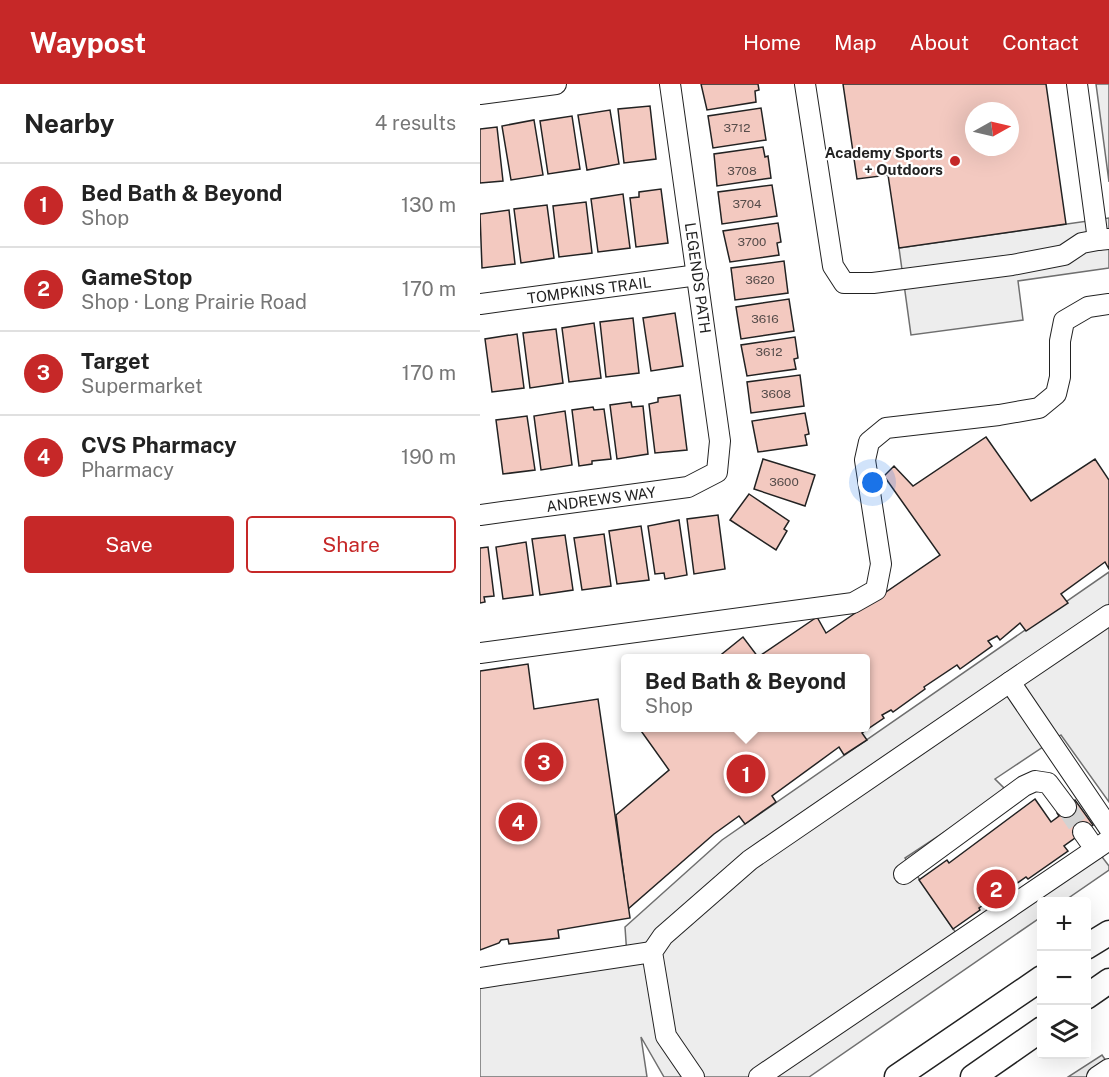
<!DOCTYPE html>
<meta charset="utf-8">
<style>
body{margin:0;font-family:"Public Sans",sans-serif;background:#f2f2f2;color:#222}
.controls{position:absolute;right:18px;bottom:18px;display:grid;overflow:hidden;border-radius:6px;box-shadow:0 6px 24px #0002}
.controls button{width:54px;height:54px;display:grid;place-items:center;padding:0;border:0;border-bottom:2px solid #e0e0e0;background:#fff;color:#222;font:30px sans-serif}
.compass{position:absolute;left:485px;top:18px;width:54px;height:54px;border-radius:50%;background:#fff;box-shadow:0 6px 24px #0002;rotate:82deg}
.you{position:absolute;left:393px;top:399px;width:21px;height:21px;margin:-15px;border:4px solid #fff;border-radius:50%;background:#1a73e8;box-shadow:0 0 0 9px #1a73e833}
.badge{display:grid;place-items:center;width:39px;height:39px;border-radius:50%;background:#c62828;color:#fff;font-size:20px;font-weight:700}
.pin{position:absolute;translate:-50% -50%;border:3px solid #fff;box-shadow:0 2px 6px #0006}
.popup{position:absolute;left:141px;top:570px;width:249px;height:78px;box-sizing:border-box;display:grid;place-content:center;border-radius:6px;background:#fff;filter:drop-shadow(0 2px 4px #0005);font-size:20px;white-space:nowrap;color:#767676}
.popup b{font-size:22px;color:#222}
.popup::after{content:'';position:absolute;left:50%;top:100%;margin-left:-12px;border:12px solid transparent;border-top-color:#fff}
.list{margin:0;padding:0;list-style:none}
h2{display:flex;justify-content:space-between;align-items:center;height:78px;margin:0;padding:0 24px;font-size:26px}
h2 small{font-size:20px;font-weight:400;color:#767676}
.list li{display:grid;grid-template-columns:39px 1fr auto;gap:18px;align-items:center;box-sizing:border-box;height:84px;padding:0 24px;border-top:2px solid #e0e0e0}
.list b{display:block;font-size:22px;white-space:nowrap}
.list p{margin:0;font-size:20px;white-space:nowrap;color:#767676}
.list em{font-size:20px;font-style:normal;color:#767676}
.actions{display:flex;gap:12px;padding:18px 24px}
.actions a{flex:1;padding:14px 0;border:2px solid #c62828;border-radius:6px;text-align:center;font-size:21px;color:#c62828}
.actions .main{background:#c62828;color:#fff}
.icon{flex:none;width:33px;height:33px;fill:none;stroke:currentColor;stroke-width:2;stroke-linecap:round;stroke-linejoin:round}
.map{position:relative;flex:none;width:629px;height:993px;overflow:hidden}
header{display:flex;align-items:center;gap:36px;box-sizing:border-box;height:84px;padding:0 30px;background:#c62828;color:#fff}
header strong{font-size:28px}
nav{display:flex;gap:33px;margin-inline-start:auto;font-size:21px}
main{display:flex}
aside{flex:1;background:#fff}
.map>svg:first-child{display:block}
</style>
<header>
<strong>Waypost</strong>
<nav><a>Home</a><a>Map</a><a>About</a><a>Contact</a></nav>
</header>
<main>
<aside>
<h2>Nearby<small>4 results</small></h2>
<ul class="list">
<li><span class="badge">1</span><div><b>Bed Bath &amp; Beyond</b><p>Shop</p></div><em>130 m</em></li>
<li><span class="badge">2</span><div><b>GameStop</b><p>Shop · Long Prairie Road</p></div><em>170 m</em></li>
<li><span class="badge">3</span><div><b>Target</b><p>Supermarket</p></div><em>170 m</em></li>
<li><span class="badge">4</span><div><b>CVS Pharmacy</b><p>Pharmacy</p></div><em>190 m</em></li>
</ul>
<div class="actions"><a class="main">Save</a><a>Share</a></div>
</aside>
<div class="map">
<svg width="629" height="993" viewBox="0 0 629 993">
<rect width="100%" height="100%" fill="#fff"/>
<!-- parking -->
<g fill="#ededed" stroke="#6f6f6f" stroke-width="1.5">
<polygon points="616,0 629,0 629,98"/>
<polygon points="629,134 629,184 538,197 543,236 431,251 419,164"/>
<polygon points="629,488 629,718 581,651 515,695 527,707 425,774 478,852 610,757 629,782 629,786 584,817 562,818 561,833 329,993 184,993 161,953 167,993 0,993 0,897 147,872 145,843 242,756"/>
<polygon points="622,971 629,981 629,993 588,993"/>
</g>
<!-- building -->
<g fill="#f3c9c0" stroke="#222" stroke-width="1.5" fill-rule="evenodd">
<polygon points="221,0 278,0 279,6 275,7 276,18 227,26"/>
<path d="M363 0H566L586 140 419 164 408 91 377 95ZM494 27H530V63H494Z"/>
<polygon points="170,22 176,75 144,79 138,25"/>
<polygon points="281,24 286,56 233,64 228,32"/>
<polygon points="130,26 139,80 107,86 98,31"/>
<polygon points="92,32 100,85 68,90 60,37"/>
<polygon points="54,36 63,91 31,96 22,42"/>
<polygon points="17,43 23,97 0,99 0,45"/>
<polygon points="283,63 285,73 288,72 291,94 237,102 234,70"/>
<polygon points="292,101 297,132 242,140 238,108"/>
<polygon points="181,105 188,159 156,163 150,114 159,113 159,108"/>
<polygon points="143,110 150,164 118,168 111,115"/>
<polygon points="106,118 112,169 79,173 73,122"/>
<polygon points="67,121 74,174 41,179 34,125"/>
<polygon points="29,126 35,180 2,184 0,130"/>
<polygon points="298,139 301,158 297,159 299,171 250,178 243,147"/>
<polygon points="304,177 308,209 255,216 251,184"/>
<polygon points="309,215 314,247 261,255 256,223"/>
<polygon points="195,229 203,282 171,287 163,234"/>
<polygon points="153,234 159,289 126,293 120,238"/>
<polygon points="114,239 121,294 89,298 82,244"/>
<polygon points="76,245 83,299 50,304 43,249"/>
<polygon points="37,250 44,304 12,308 5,255"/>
<polygon points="315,253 318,274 314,275 316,285 267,292 261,261"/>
<polygon points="320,291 324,322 271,329 267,298"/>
<polygon points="200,311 207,366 175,369 169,320 178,318 178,314"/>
<polygon points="151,318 152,323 163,322 168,370 137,375 130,321"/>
<polygon points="113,323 114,326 124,325 131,375 112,377 112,380 99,382 92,326"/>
<polygon points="85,327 92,381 61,386 54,332"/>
<polygon points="325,329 329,350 325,351 327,361 278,368 272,337"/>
<polygon points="47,332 55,386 23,390 16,336"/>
<polygon points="506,353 551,417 615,375 629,396 629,485 625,478 581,510 588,519 546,547 540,539 520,556 517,552 508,557 512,562 480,585 477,581 444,603 445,605 413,628 411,626 402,631 404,634 382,649 387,656 364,671 359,663 292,712 296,718 265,740 259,732 234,750 148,825 136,731 189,686 159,644 386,644 386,574 237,574 263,553 278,573 337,533 346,549 460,471 404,392 414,382 433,402"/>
<polygon points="283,375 335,391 325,422 274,405"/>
<polygon points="269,410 309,437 304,445 307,447 296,466 250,436"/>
<polygon points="238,431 245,485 214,490 207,435"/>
<polygon points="199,436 207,491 185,495 184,489 175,490 168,442"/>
<polygon points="161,442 169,496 137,500 129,447"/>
<polygon points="124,450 131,502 102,506 94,454"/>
<polygon points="85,451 93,506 60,511 52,455"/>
<polygon points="46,458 53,511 23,515 16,463"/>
<polygon points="8,463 14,512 4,513 5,518 0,519 0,464"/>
<polygon points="48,580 54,625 118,615 150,834 78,846 79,854 29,860 28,855 21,856 19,859 0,866 0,587"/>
<polygon points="555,715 571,738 579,732 577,729 595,716 613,741 584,762 588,767 548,795 546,793 513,816 512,815 499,824 500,826 473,845 439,796 467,776 469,779"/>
</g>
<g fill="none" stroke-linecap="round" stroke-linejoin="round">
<!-- minor-tunnel -->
<polyline stroke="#d3d3d3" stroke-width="20" stroke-dasharray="20 10" stroke-linecap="butt" points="586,723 603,748"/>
<!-- minor casing -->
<g stroke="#222" stroke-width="22">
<g id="minor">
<polyline points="325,0 353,182 364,199 393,199 532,181 584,171 602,159 618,156"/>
<polyline points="597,0 618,156 628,155"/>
<polyline points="0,10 76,0"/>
<path id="s1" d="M0 220 218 191"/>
<path id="s2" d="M0 431 208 403 237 388 240 357 190 0"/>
<polyline points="629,531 530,598 629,744"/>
<polyline points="0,569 373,519 396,506 401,480 385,376 389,358 406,344 519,331 559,324 576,310 580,293 580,257 584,237 608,223 629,220"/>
<polyline points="603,748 615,765"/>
<polyline points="424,790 544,702 555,697 568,699 586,723"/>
<polyline points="0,894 172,868"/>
<polyline points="214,993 186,952 172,868 183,852 270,776 530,598"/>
<polyline points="279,993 629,756"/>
<polyline points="617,993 629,985"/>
</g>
</g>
<!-- major casing -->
<g stroke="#222" stroke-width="27">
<g id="major">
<polyline points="606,863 629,849"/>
<polyline points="606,913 629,897"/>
<polyline points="417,993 562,894"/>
<polyline points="493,993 562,945"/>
</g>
</g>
<!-- minor -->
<use href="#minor" stroke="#fff" stroke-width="20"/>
<!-- major -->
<use href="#major" stroke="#fff" stroke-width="24"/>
</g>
<!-- markers -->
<circle fill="#c62828" stroke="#fff" stroke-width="2" cx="475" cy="77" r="6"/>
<g text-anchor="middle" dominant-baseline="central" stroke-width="4.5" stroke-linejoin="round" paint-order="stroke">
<!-- number labels -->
<g font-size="12" fill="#564c4a">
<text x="257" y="44">3712</text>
<text x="262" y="87">3708</text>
<text x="267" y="120">3704</text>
<text x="272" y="158">3700</text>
<text x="280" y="196">3620</text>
<text x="285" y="235">3616</text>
<text x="289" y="268">3612</text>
<text x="296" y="310">3608</text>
<text x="304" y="398">3600</text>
</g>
<!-- poi labels -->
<g font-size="15" font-weight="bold" fill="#222" stroke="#fff" text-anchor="end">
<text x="463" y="68">Academy Sports<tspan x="463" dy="17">+ Outdoors</tspan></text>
</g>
<!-- street labels -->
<g font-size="15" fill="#222" stroke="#fff">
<text transform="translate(218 194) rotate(82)">LEGENDS PATH</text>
<text stroke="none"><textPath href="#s1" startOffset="110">TOMPKINS TRAIL</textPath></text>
<text stroke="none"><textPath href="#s2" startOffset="122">ANDREWS WAY</textPath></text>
</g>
</g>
</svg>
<div class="controls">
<button>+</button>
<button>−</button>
<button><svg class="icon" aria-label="layers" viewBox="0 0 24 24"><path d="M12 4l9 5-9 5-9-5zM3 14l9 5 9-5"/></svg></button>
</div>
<svg class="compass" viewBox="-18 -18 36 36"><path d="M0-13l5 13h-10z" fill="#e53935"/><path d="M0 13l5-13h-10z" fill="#767676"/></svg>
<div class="you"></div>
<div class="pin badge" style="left:266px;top:690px">1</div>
<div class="popup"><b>Bed Bath &amp; Beyond</b>Shop</div>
<div class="pin badge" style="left:516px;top:805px">2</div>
<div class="pin badge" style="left:64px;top:678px">3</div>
<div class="pin badge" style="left:38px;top:738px">4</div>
</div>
</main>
